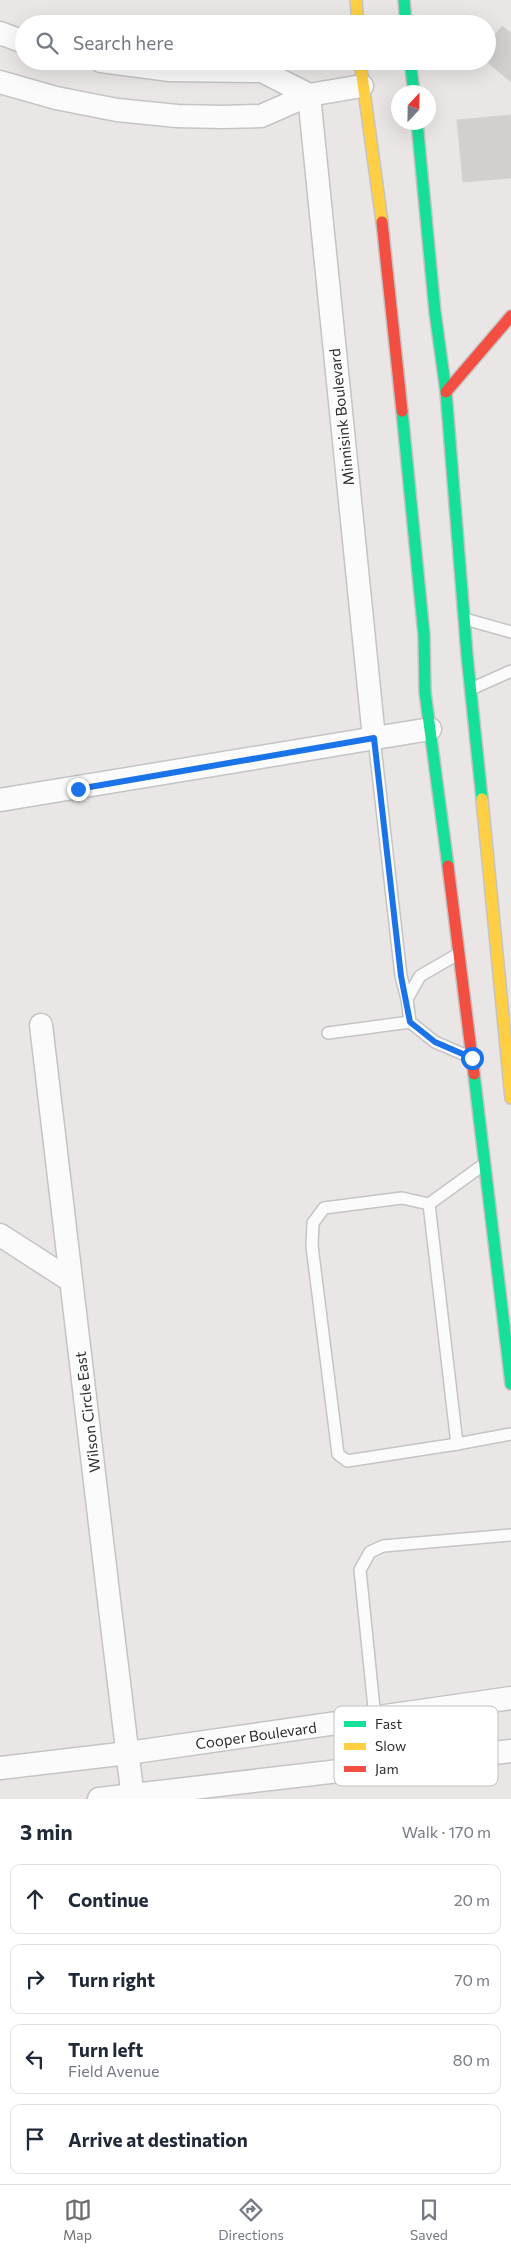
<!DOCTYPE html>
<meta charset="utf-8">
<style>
body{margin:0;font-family:Commissioner,sans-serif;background:#f6f6f7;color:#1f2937}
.compass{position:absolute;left:391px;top:85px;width:45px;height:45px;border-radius:50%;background:#fff;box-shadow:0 5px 20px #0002;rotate:22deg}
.stop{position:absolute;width:15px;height:15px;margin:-11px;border:4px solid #1a73e8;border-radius:50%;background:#fff}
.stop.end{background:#1a73e8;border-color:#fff;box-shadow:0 1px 5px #0008}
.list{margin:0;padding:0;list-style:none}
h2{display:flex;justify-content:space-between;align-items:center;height:65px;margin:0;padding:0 20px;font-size:21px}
h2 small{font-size:16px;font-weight:400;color:#747a83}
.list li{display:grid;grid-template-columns:32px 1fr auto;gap:15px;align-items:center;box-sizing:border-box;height:70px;margin:0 10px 10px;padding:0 10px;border:1px solid #e0e1e3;border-radius:10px}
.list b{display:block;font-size:19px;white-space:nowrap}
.list p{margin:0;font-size:16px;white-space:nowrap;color:#747a83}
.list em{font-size:16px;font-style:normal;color:#747a83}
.icon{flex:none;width:28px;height:28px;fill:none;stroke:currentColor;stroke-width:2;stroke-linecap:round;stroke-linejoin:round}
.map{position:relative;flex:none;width:511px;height:1799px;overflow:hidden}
.search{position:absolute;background:#fff;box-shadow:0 5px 20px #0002;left:15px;right:15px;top:15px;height:55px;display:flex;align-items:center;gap:12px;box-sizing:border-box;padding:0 18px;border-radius:28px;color:#747a83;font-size:19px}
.sheet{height:385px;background:#fff}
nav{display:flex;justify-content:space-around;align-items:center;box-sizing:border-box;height:70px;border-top:1px solid #e0e1e3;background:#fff;font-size:14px;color:#747a83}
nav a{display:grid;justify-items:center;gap:2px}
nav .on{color:#6f6e6d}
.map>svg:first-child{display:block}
</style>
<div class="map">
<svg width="511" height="1799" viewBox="0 0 511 1799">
<rect width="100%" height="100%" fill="#eae6e5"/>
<!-- building -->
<g fill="#d2cfce" stroke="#d5d2d0">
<polygon points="502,26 511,33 511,82 486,61 487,45"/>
<polygon points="511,115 511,178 463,182 457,120"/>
</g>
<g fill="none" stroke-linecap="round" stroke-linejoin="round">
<!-- lane casing -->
<g stroke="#c5c4c5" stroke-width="14">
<g id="lane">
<polyline points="465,619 511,632"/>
<polyline points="471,689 511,671"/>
<polyline points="374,738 401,976 407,999"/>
<polyline points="458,954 420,976 407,999 410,1022 435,1042 470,1057"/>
<polyline points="328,1033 410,1022"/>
<polyline points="483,1165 429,1204 457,1444 511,1434"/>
<polyline points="429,1204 402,1198 324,1208 313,1223 312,1246 338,1454 347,1461 457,1444"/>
<polyline points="375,1718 360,1570 370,1552 383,1546 511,1535"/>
</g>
</g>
<!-- street casing -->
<g stroke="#c5c4c5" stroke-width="25">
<g id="street">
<polyline points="0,33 24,42"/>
<polyline points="101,61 170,70 262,71 309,95"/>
<polyline points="0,82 56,98 117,110 177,116 222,117 261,116 309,95 362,86"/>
<polyline points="309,95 374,738"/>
<polyline points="0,800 430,729"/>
<path d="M41 1025C70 1283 102 1541 133 1799"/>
<polyline points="0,1235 70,1280"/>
<polyline points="0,1768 128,1753 511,1698"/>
<polyline points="99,1799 511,1751"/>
</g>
</g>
<!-- fast casing -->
<g stroke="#c6c4c3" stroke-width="14">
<g id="fast">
<polyline points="404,0 406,24"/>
<polyline points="410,61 414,92"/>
<polyline points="417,122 435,312 446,392 467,655 482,799"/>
<polyline points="402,411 424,635 425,692 448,866"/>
<polyline points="474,1074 511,1384"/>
</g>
</g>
<!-- slow casing -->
<g stroke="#c6c4c3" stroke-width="14">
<g id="slow">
<polyline points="356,0 358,24"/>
<polyline points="360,61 382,222"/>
<polyline points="482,799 511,1098"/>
</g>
</g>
<!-- jam casing -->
<g stroke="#c6c4c3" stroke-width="14">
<g id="jam">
<polyline points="382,222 402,411"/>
<polyline points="446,392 511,316"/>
<polyline points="448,866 474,1074"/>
</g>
</g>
<!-- lane -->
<use href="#lane" stroke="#fcfbfb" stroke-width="11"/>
<!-- street -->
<use href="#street" stroke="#fcfbfb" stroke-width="22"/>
<!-- fast -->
<use href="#fast" stroke="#16e098" stroke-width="11"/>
<!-- slow -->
<use href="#slow" stroke="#ffcf43" stroke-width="11"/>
<!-- jam -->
<use href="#jam" stroke="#f24e42" stroke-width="11"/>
</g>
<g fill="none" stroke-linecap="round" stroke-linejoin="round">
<!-- route -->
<polyline stroke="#1a73e8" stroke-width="6" points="78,789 374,738 401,976 410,1022 435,1042 472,1058"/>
</g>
<g text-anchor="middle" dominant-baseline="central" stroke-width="4" stroke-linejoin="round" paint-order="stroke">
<!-- street labels -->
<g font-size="15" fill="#2d2d2d" stroke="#fff">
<text transform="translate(341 417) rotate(-96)">Minnisink Boulevard</text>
<text transform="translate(87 1412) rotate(-97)">Wilson Circle East</text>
<text transform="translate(256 1735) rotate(-8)">Cooper Boulevard</text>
</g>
</g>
<!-- legend -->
<rect x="334" y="1706" width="164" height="80" rx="8" fill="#fff" stroke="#c0c0c0" stroke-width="1"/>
<rect x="344" y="1721" width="22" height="6" fill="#16e098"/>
<rect x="344" y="1743" width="22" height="7" fill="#ffcf43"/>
<rect x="344" y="1766" width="22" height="6" fill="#f24e42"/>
<g font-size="14" fill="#2d2d2d">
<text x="375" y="1729">Fast</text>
<text x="375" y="1751">Slow</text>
<text x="375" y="1774">Jam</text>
</g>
</svg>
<svg class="compass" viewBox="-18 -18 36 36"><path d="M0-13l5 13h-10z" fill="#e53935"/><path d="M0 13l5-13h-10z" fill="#747a83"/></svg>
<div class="stop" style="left:472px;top:1058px"></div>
<div class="stop end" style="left:78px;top:789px"></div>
<div class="search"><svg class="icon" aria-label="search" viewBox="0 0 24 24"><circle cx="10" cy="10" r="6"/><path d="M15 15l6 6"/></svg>Search here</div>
</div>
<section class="sheet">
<h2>3 min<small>Walk · 170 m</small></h2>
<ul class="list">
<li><svg class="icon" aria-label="ahead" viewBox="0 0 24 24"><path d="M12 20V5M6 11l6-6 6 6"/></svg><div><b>Continue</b></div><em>20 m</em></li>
<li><svg class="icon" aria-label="right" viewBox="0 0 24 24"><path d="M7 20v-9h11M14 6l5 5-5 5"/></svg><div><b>Turn right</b></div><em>70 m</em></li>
<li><svg class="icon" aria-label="left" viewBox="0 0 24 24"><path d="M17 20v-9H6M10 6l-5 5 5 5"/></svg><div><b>Turn left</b><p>Field Avenue</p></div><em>80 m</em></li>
<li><svg class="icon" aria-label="arrive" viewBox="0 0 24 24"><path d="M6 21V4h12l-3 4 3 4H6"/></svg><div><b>Arrive at destination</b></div></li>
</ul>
</section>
<nav>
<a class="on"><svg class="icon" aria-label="map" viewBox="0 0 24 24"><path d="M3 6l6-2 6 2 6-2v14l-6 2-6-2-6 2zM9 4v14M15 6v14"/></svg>Map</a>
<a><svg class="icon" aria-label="directions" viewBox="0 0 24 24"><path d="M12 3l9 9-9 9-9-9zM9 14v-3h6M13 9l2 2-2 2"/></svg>Directions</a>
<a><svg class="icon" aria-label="saved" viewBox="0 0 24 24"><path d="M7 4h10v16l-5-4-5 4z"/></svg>Saved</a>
</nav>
